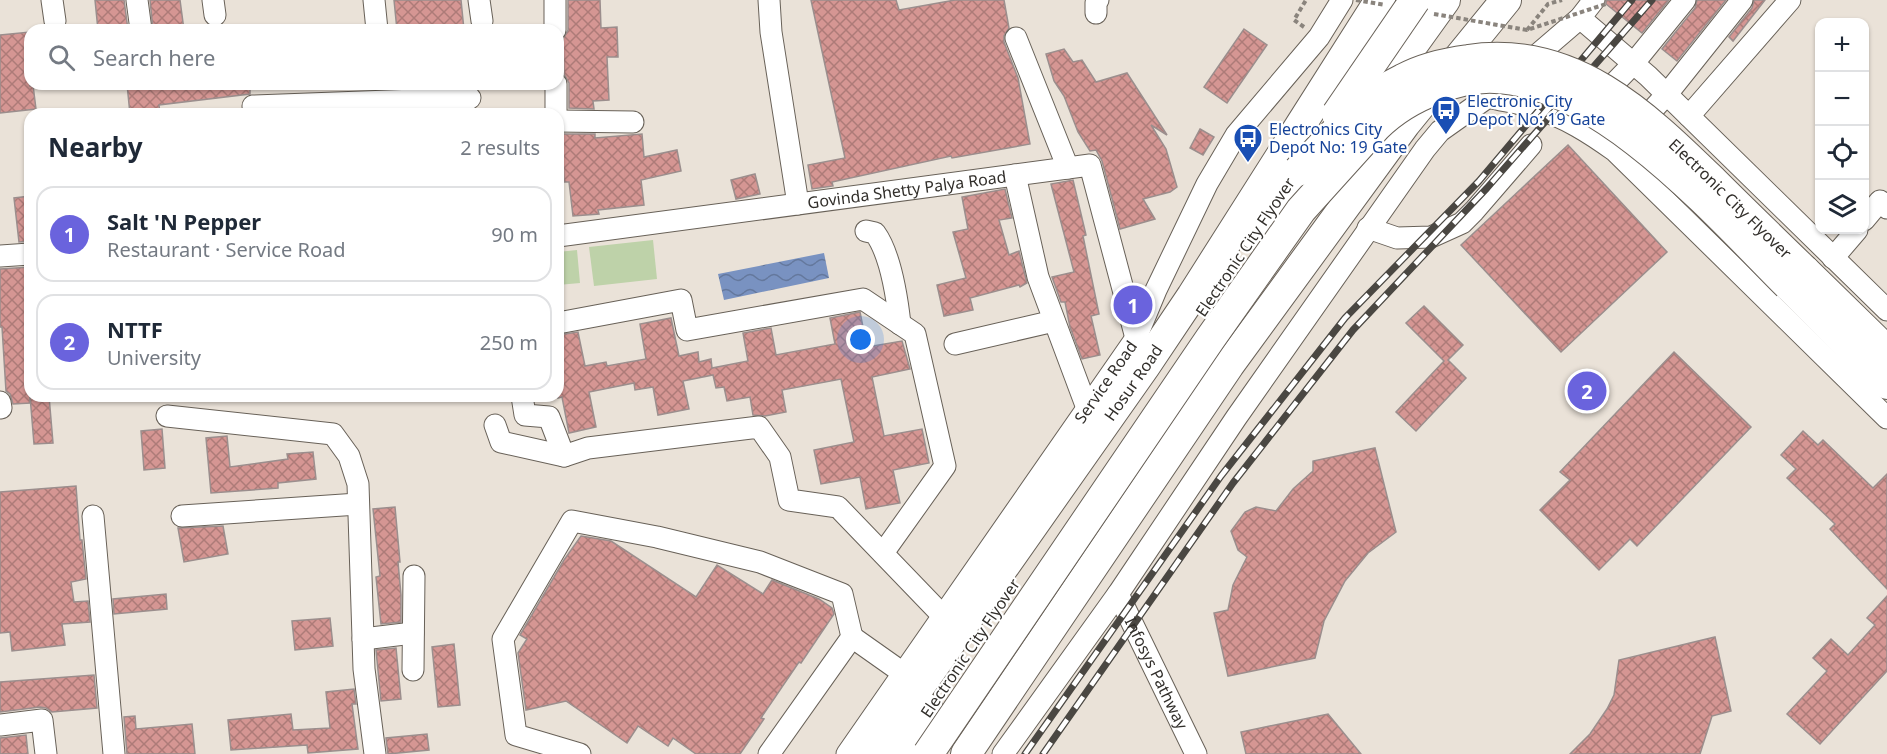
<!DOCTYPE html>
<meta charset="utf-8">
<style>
body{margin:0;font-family:"Noto Sans",sans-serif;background:#f6f6f7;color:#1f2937}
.controls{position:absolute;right:18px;top:18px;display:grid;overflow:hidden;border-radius:12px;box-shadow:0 2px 4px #0004}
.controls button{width:54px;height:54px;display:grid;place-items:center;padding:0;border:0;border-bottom:2px solid #e0e1e3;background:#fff;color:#1f2937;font:30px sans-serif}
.you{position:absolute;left:861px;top:340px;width:21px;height:21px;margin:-15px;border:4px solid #fff;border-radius:50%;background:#1a73e8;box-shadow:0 0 0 9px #1a73e833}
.badge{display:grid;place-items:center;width:39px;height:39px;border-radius:50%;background:#6a63dd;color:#fff;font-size:20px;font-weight:700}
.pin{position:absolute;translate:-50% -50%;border:3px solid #fff;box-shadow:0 2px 6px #0006}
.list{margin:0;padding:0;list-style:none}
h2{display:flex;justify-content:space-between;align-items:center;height:78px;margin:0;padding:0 24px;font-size:26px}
h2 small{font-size:20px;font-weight:400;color:#747a83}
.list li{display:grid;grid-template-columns:39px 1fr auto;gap:18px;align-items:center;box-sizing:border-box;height:96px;margin:0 12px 12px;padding:0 12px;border:2px solid #e0e1e3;border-radius:18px}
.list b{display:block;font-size:22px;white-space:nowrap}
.list p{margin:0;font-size:20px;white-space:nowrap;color:#747a83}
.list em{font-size:20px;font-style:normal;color:#747a83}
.icon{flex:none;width:33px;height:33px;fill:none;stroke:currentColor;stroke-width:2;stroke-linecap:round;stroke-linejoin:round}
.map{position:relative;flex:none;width:1887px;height:754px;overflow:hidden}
.search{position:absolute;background:#fff;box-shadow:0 2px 4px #0004;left:24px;top:24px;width:540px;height:66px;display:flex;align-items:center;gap:15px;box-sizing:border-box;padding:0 21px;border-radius:18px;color:#747a83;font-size:22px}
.panel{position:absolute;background:#fff;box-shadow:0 2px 4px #0004;left:24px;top:108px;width:540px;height:294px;border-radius:18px}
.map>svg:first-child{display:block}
</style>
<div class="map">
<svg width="1887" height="754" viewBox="0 0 1887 754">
<defs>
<pattern id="water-waves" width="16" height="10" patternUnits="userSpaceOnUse" patternTransform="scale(1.5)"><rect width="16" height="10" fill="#7992c1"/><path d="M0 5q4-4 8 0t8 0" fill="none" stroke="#64789d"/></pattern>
<pattern id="building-cross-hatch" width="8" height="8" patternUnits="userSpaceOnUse" patternTransform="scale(1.5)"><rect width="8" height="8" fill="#d59693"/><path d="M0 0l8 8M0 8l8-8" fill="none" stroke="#ad7b78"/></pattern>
</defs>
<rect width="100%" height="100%" fill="#eae2d8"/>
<!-- pitch -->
<g fill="#bed2a9">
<polygon points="653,240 657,279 594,286 589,247"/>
<polygon points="577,250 580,283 558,285 558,252"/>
</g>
<!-- water -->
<polygon fill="url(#water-waves)" points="824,253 829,278 724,300 718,274"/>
<!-- building -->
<g fill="url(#building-cross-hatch)" stroke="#9b8e8d" stroke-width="1.5">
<polygon points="95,0 124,0 128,30 98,30"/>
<polygon points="150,0 180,0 184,30 153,30"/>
<polygon points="394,0 461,0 464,30 397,30"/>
<polygon points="568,0 600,0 601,28 617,27 618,57 607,57 609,100 593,101 594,109 569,108 569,83 564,74 563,39 568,30"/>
<polygon points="811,0 896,0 899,10 955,0 1004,0 1009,28 1004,36 1004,42 1018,78 1030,144 952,158 951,156 832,182 833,186 812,189 808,165 845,158"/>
<polygon points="1606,0 1669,0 1642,33 1606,4"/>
<polygon points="1697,0 1726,0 1677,61 1662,49 1695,8"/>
<polygon points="1754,0 1765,0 1733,41 1729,37 1752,8"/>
<polygon points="1244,29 1267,45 1227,103 1204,87"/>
<polygon points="30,32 30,86 33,85 36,109 0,113 0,35"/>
<polygon points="1064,49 1073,62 1082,60 1096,82 1127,73 1167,135 1151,125 1166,149 1177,187 1170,192 1143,199 1155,219 1120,229 1102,161 1096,150 1090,151 1078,132 1064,96 1054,81 1046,54"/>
<polygon points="127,84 250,84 250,94 159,105 160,114 130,114"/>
<polygon points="1200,129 1214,137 1203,155 1190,148"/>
<polygon points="562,134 595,134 595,138 642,134 644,157 677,150 681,171 641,180 644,205 598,210 599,214 573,216 569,182 564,182"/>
<polygon points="1568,145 1667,252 1561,352 1461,245"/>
<polygon points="755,174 760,194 736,199 731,180"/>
<polygon points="1073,180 1086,235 1083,236 1099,314 1091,316 1100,355 1082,359 1070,327 1065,302 1061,302 1052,277 1074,272 1051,184"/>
<polygon points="1005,189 1012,218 999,220 1009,255 1019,251 1027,283 1020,287 1019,285 970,298 973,310 944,316 937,285 966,278 953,232 968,229 962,197"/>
<polygon points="30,196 30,241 19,242 14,198"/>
<polygon points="30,267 30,403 13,404 10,394 6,391 2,327 0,327 0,269"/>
<polygon points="1424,306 1463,345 1448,360 1466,378 1416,431 1396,412 1444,361 1406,323"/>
<polygon points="860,312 867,347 902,341 910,369 872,377 884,436 922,429 929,463 893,470 900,503 866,509 860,477 821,484 814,450 854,442 841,379 782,390 786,412 765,416 753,415 750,397 727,401 724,387 716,388 713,375 683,381 689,409 658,415 653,387 635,390 634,383 589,392 596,427 569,433 562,397 558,398 558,335 578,332 585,366 606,362 607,366 646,359 640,324 671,318 679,356 698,352 699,362 711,359 712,368 748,361 743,333 771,328 776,355 835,344 830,318"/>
<polygon points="1674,352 1751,427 1637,546 1630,539 1599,570 1540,510 1570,480 1560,472"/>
<polygon points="30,396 49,396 53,443 34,444"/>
<polygon points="162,429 165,468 144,470 141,431"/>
<polygon points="1803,431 1818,445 1823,440 1873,488 1887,474 1887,589 1830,529 1835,524 1787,478 1796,469 1781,455"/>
<polygon points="227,436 230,467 288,459 287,454 313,452 316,479 278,483 278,488 211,493 206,438"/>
<polygon points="1375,448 1396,532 1368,553 1345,581 1324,621 1315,658 1228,676 1214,613 1228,610 1233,585 1247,557 1238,550 1231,531 1245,512 1256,507 1276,511 1293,489 1313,471 1313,461"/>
<polygon points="76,486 80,540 82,540 86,579 71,582 74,602 88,601 90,622 62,624 65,645 12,651 10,632 0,633 0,492"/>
<polygon points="395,507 400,562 398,562 401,595 401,622 381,624 376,577 380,576 373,509"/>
<polygon points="223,526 228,554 184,562 178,528"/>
<polygon points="581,536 611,541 696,597 717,565 763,594 772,580 819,599 832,608 834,614 801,663 799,662 761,718 764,719 740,754 696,754 673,738 668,746 638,726 627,743 566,701 526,710 518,653 527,639 520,635 564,560"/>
<polygon points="166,594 167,609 114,614 113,599"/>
<polygon points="1887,596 1887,671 1820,744 1787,714 1827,671 1813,658 1831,639 1848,655 1875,625 1867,618"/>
<polygon points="330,618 333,646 295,650 292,621"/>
<polygon points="1715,637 1731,711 1712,716 1700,754 1570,754 1590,734 1607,709 1614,695 1619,660"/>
<polygon points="454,644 460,705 438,707 432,647"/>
<polygon points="396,648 401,699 381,701 376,650"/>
<polygon points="94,675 97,708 52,712 46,708 40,707 0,712 0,682"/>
<polygon points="354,689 356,704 352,704 358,749 308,753 307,745 231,750 228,720 291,714 293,730 330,728 326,692"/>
<polygon points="1328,714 1361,754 1246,754 1241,732"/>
<polygon points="135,716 136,729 192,724 195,754 127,754 124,717"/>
<polygon points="427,734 429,750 388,754 386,738"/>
<polygon points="26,735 28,754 0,754 0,738"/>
</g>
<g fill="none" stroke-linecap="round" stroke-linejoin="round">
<!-- minor casing -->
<g stroke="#686158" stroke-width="23">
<g id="minor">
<polyline points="52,0 55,21"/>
<polyline points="137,0 141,30"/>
<polyline points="213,0 215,15"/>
<polyline points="374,0 377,30"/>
<polyline points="479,0 482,21"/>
<polyline points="555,0 555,30"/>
<polyline points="769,0 771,32 798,204"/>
<polyline points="1096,13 1096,3 1098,0"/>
<polyline points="1580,18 1648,76 1887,310"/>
<polyline points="1016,38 1068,168"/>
<polyline points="556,84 556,114"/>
<path d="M1488 97C1504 101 1520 103 1535 108 1565 117 1590 133 1615 151L1887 418"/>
<polyline points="1597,101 1633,64 1685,0"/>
<polyline points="254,114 253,106 470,98"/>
<polyline points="1689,116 1790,0"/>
<polyline points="558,121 633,122"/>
<polyline points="1635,129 1667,94 1742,0"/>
<polyline points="1015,175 1038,277 1087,408"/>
<polyline points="1864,220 1880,201 1887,208"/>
<polyline points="1368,228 1397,238 1431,237 1462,223 1474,211 1531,145"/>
<path d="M866 231 875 233C891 255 897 297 900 324"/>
<path id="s1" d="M558 236 1090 165 1136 338"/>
<polyline points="0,256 30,254"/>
<polyline points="1833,258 1857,230"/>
<polyline points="558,323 681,300 687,330 863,299 915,334 945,466 883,553"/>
<polyline points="955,344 1054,321"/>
<polyline points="522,396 525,415 549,417 564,456"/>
<polyline points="0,402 1,408"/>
<polyline points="167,416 333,434 349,456 358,484 364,669 375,754"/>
<polyline points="495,425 501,442 564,456 588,448 759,427 780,457 789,500 838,507 943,616"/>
<polyline points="93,516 114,754"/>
<polyline points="182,516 358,504"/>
<path id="s2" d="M1118 594 1196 754"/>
<polyline points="852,637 903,673"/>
<polyline points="363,639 413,633"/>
<polyline points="413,670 414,576"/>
<polyline points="0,725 42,720 46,754"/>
<polyline points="580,754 516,735 503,639 572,521 657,537 760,562 842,594 852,637 769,754"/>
<path id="s3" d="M847 754 1136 338 1156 290 1207 184 1236 135 1319 37 1342 0"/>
<polyline points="1003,754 1118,594 1236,418 1425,149 1440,131 1488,97 1580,18 1594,0"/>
</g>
</g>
<!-- highway casing -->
<g stroke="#686158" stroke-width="32">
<g id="highway">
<polyline points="1378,100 1394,71 1445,0"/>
<polyline points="1254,234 1298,171"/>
<polyline points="1804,270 1887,351"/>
<polyline points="1788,285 1887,384"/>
<path id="s4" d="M872 754 1145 366 1192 296 1380 0"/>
<polyline points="898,754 928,709"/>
<polyline points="966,754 1229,365 1405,124 1506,0"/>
</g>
</g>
<!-- path -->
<g stroke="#8a847d" stroke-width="4" stroke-dasharray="4.5 3" stroke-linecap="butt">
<polyline points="1304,27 1294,20 1306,0"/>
<polyline points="1527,30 1548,4 1562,0"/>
</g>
<!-- minor -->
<use href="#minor" stroke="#fff" stroke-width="21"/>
<!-- highway -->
<use href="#highway" stroke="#fff" stroke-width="30"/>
<!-- rail casing -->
<g stroke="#4a4742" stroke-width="7">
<g id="rail">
<polyline points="1025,754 1221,476 1345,318 1479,181 1632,0"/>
<polyline points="1043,754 1233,483 1353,330 1487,188 1652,0"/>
</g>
</g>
<!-- rail -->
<use href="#rail" stroke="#fff" stroke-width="4.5" stroke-dasharray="14" stroke-linecap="butt"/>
<!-- highway-bridge casing -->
<g stroke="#686158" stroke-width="32" stroke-linecap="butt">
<g id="highway-bridge">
<polyline points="1337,114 1415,0"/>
<path id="s5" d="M1298 171C1330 139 1361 99 1403 79 1423 68 1445 63 1468 60 1572 44 1644 114 1713 181 1743 211 1773 240 1804 270"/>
<path d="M928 754 1210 339 1301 210 1376 127C1394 109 1413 98 1437 89 1455 82 1476 77 1495 78 1602 82 1716 213 1788 285"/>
</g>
</g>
<!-- path-bridge -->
<g stroke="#8a847d" stroke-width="4" stroke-dasharray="4.5 3" stroke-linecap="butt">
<polyline points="1356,0 1385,5"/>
<polyline points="1434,14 1527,30 1606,4"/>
</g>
<!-- highway-bridge -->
<use href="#highway-bridge" stroke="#fff" stroke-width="30"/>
</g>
<!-- icons -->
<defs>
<g id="bus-pin" transform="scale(1.5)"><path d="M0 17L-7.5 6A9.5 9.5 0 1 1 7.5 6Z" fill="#1a4fb4" stroke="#fff"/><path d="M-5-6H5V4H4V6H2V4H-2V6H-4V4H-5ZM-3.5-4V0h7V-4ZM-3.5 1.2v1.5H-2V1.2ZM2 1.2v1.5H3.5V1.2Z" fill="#fff"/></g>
</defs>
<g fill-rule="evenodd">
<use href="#bus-pin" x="1446" y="110"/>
<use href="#bus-pin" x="1248" y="138"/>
</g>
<g text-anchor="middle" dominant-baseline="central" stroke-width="4.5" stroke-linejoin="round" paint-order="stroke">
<!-- transit labels -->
<g font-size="16" fill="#164399" stroke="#fff" text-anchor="start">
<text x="1467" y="101">Electronic City<tspan x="1467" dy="18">Depot No: 19 Gate</tspan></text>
<text x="1269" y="129">Electronics City<tspan x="1269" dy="18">Depot No: 19 Gate</tspan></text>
</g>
<!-- street labels -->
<g font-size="16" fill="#322f2b" stroke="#fff">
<text stroke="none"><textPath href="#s1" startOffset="352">Govinda Shetty Palya Road</textPath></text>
<text stroke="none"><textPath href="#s5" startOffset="518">Electronic City Flyover</textPath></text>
<text transform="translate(1245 247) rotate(-56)">Electronic City Flyover</text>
<text stroke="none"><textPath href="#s3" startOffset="453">Service Road</textPath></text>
<text stroke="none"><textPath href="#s4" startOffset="454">Hosur Road</textPath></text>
<text transform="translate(970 648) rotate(-56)">Electronic City Flyover</text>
<text stroke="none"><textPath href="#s2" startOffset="88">Infosys Pathway</textPath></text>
</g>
</g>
</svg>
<div class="controls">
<button>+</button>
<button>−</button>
<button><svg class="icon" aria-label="locate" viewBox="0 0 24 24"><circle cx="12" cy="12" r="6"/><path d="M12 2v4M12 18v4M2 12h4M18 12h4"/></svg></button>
<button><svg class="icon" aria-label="layers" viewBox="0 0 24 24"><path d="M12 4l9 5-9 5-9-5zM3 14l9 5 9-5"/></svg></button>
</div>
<div class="you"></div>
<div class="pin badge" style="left:1133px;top:305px">1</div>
<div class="pin badge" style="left:1587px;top:391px">2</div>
<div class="search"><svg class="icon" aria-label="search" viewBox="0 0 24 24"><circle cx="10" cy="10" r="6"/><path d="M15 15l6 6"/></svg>Search here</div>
<section class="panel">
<h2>Nearby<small>2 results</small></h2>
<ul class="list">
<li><span class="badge">1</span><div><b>Salt 'N Pepper</b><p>Restaurant · Service Road</p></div><em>90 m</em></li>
<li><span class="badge">2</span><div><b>NTTF</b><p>University</p></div><em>250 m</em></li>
</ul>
</section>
</div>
